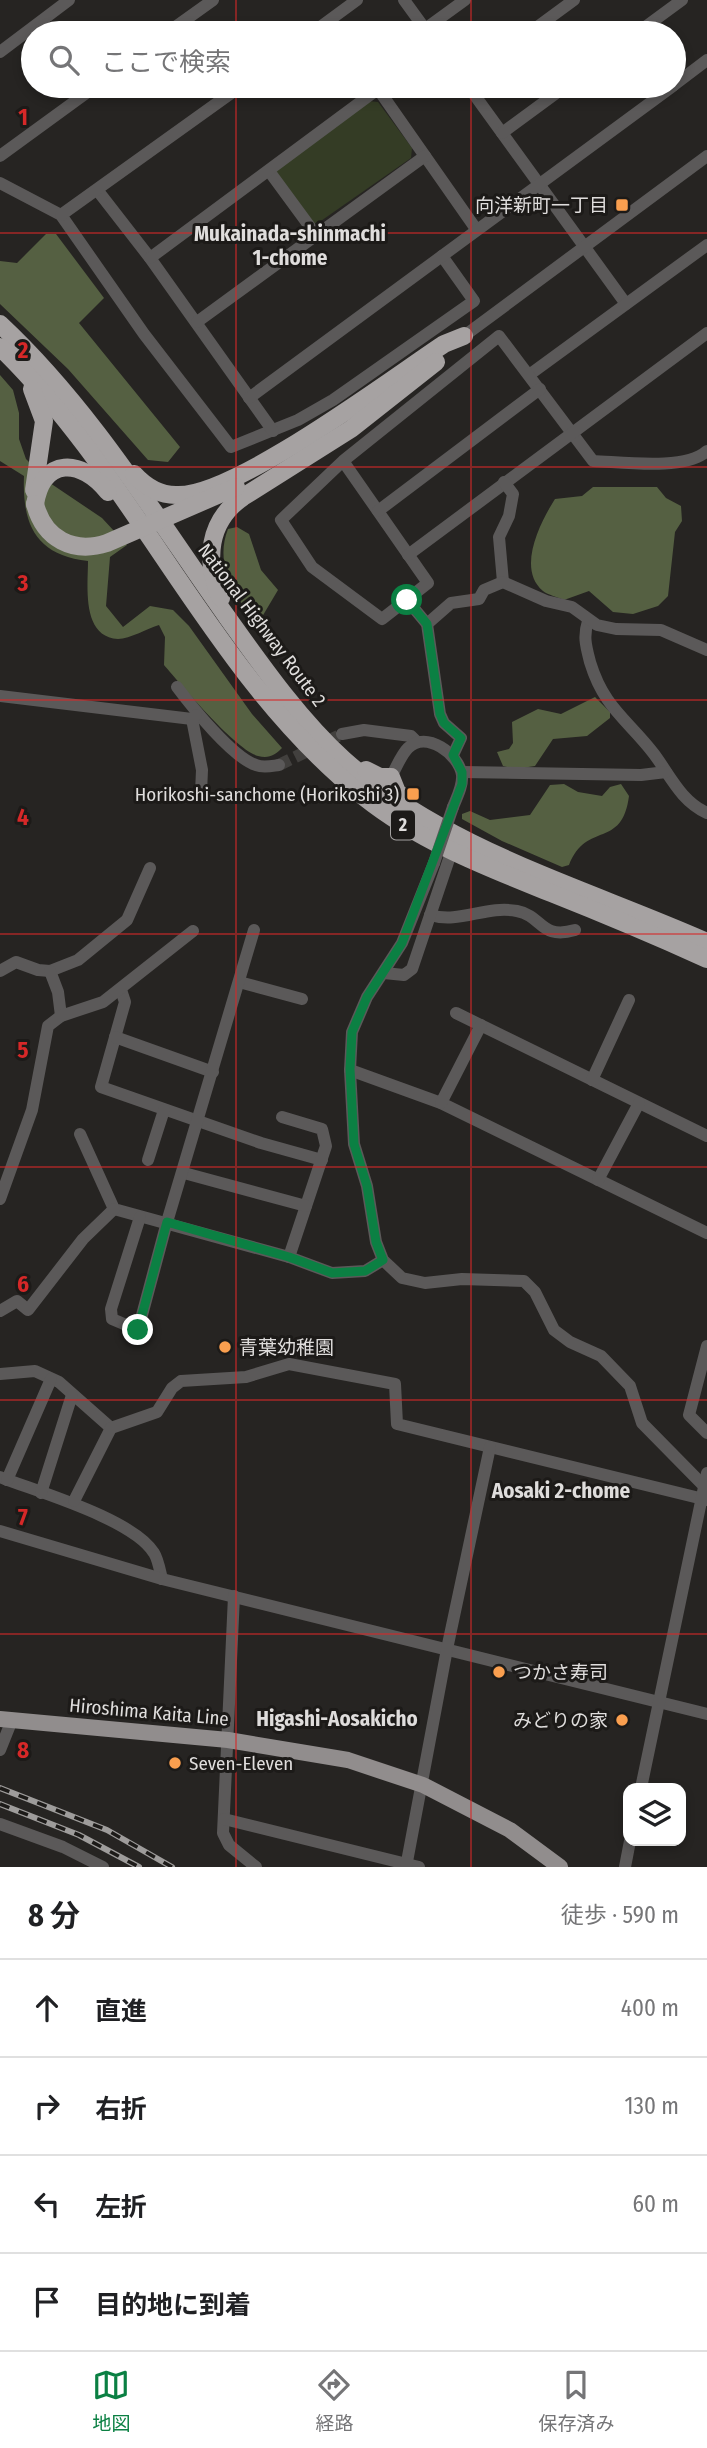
<!DOCTYPE html>
<html lang="ja">
<meta charset="utf-8">
<style>
body{margin:0;font-family:"Fira Sans Condensed","Noto Sans JP",sans-serif;background:#f2f2f2;color:#202124}
.controls{position:absolute;right:21px;bottom:21px;display:grid;overflow:hidden;border-radius:14px;box-shadow:0 4px 10px #0003}
.controls button{width:63px;height:63px;display:grid;place-items:center;padding:0;border:0;border-bottom:2px solid #e0e0e0;background:#fff;color:#202124;font:35px sans-serif}
.stop{position:absolute;width:21px;height:21px;margin:-16px;border:5px solid #0b8043;border-radius:50%;background:#fff}
.stop.end{background:#0b8043;border-color:#fff;box-shadow:0 2px 7px #0008}
.list{margin:0;padding:0;list-style:none}
h2{display:flex;justify-content:space-between;align-items:center;height:91px;margin:0;padding:0 28px;font-size:30px}
h2 small{font-size:23px;font-weight:400;color:#757577}
.list li{display:grid;grid-template-columns:46px 1fr auto;gap:21px;align-items:center;box-sizing:border-box;height:98px;padding:0 28px;border-top:2px solid #e0e0e0}
.list b{display:block;font-size:26px;white-space:nowrap}
.list em{font-size:23px;font-style:normal;color:#757577}
.icon{flex:none;width:38px;height:38px;fill:none;stroke:currentColor;stroke-width:2;stroke-linecap:round;stroke-linejoin:round}
.map{position:relative;flex:none;width:707px;height:1867px;overflow:hidden}
.search{position:absolute;background:#fff;box-shadow:0 4px 10px #0003;left:21px;right:21px;top:21px;height:77px;display:flex;align-items:center;gap:18px;box-sizing:border-box;padding:0 24px;border-radius:38px;color:#757577;font-size:26px}
.sheet{height:483px;background:#fff}
nav{display:flex;justify-content:space-around;align-items:center;box-sizing:border-box;height:98px;border-top:2px solid #e0e0e0;background:#fff;font-size:19px;color:#757577}
nav a{display:grid;justify-items:center;gap:4px}
nav .on{color:#0b8043}
.map>svg:first-child{display:block}
</style>
<div class="map">
<svg width="707" height="1867" viewBox="0 0 707 1867">
<rect width="100%" height="100%" fill="#262422"/>
<!-- green -->
<polygon fill="#343c25" points="368,101 378,102 412,148 411,158 318,223 313,223 276,174 277,168"/>
<!-- forest -->
<g fill="#556042">
<polygon points="46,234 56,234 104,298 79,323 180,447 168,462 148,460 68,369 0,304 0,261 17,263"/>
<path d="M0 375 13 390 19 413V439L26 459 50 483 102 518 127 545 110 557 106 606 123 627 150 606 173 610 189 626 252 714 282 748C275 755 269 759 258 756 236 750 181 685 164 665L165 637 159 625C148 628 130 639 118 639 81 637 88 585 88 561 36 555 22 525 24 476L0 461Z"/>
<path d="M593 487H657L666 498 681 506 682 521 675 532 668 596 658 606 633 614 613 612 589 591 564 600C558 597 548 595 543 591 516 569 541 521 555 499L582 496Z"/>
<path d="M237 527 249 534 261 570 278 590 259 622 254 623C235 593 214 565 228 529Z"/>
<polygon points="595,697 610,712 610,718 587,736 553,739 535,766 515,769 503,766 497,752 509,749 513,743 512,722 538,709 561,714"/>
<path d="M564 784 578 792 602 796 610 787 621 784 629 796C622 850 587 820 569 865L562 867 502 841 462 819V814L470 811 490 820 530 815 550 785Z"/>
</g>
<g fill="none" stroke-linecap="round" stroke-linejoin="round">
<!-- minor-tunnel -->
<polyline stroke="#42403e" stroke-width="12" stroke-dasharray="12 6" stroke-linecap="butt" points="279,765 342,734"/>
<!-- minor -->
<g stroke="#5b5959" stroke-width="12">
<polyline points="404,0 428,33"/>
<polyline points="425,29 465,0"/>
<polyline points="167,33 213,0"/>
<polyline points="312,33 357,0"/>
<polyline points="529,33 574,0"/>
<polyline points="637,33 682,0"/>
<polyline points="0,52 69,0"/>
<polyline points="674,85 707,60"/>
<polyline points="376,86 476,229"/>
<polyline points="468,86 626,304"/>
<polyline points="502,133 566,86"/>
<polyline points="0,156 96,86"/>
<polyline points="269,171 316,235"/>
<polyline points="0,183 61,215 144,334 231,447 298,420 333,400 474,301 442,256"/>
<polyline points="98,191 150,258 273,431"/>
<polyline points="61,215 241,86"/>
<polyline points="150,258 378,89"/>
<polyline points="197,322 425,156"/>
<polyline points="464,336 707,156"/>
<polyline points="529,375 707,245"/>
<polyline points="249,398 673,86"/>
<path d="M343 461 428 583 382 619 312 567 281 520 343 461 499 336 593 461C622 462 685 471 707 451"/>
<polyline points="378,511 540,389"/>
<polyline points="408,555 707,333"/>
<polyline points="503,582 499,537 509,516 513,494 504,482"/>
<polyline points="407,600 427,624 440,714 444,723 461,738 453,755"/>
<path d="M588 621C583 637 586 646 590 662 604 708 627 719 654 754 671 777 681 801 707 813"/>
<polyline points="427,624 451,603 479,599 484,590 503,582 546,601 572,607 597,625 616,629 661,630 707,650"/>
<path d="M177 687C192 707 233 758 256 765 263 768 271 766 279 765"/>
<polyline points="0,696 192,719"/>
<polyline points="196,715 192,719 202,770 201,793"/>
<polyline points="342,734 364,730 411,736 417,742"/>
<polyline points="462,772 641,775 666,772"/>
<path d="M391 777C396 768 401 755 408 748 426 730 459 754 462 775 463 786 457 797 453 807"/>
<polyline points="434,863 402,943 367,997 352,1032 350,1070 354,1144 367,1186 376,1242 383,1260 402,1278 425,1283 462,1279 524,1281 535,1292 554,1330 570,1342 601,1356 630,1386 642,1423 704,1486"/>
<path d="M430 915C460 924 486 905 517 911 543 916 540 940 575 930"/>
<polyline points="0,971 16,962 38,970 50,971 78,960 127,920 150,868"/>
<polyline points="50,971 58,992 61,1016"/>
<polyline points="384,973 404,975 412,969 449,859"/>
<polyline points="239,982 302,999"/>
<polyline points="121,990 125,1002 101,1087 261,1143 322,1160"/>
<polyline points="456,1013 707,1136"/>
<polyline points="115,1037 213,1072"/>
<polyline points="350,1070 441,1103 707,1233"/>
<polyline points="592,1080 629,1000"/>
<polyline points="441,1103 481,1025"/>
<polyline points="282,1117 322,1129 326,1146 289,1257"/>
<polyline points="80,1134 114,1209 289,1257 332,1273 365,1271 383,1260"/>
<polyline points="148,1160 164,1110"/>
<polyline points="184,1173 306,1206"/>
<polyline points="598,1180 639,1103"/>
<polyline points="0,1199 32,1110 48,1026 61,1016 103,1002 193,931"/>
<polyline points="140,1217 111,1309 112,1319 138,1330 167,1222 254,930"/>
<polyline points="0,1311 17,1301 28,1310 83,1239 114,1209"/>
<polyline points="707,1346 689,1415 707,1433"/>
<polyline points="0,1374 35,1371 59,1382 111,1428"/>
<path d="M0 1477C38 1492 133 1519 154 1553 158 1559 160 1571 162 1579"/>
<polyline points="7,1480 51,1379"/>
<polyline points="41,1493 72,1395"/>
<polyline points="74,1501 111,1428 157,1412 172,1388 181,1381 246,1377 289,1364 395,1384 397,1424 707,1500"/>
<polyline points="0,1531 162,1579 707,1714"/>
<polyline points="234,1596 223,1833 229,1845 256,1867"/>
<polyline points="0,1750 12,1720"/>
<polyline points="641,1788 707,1473"/>
<polyline points="224,1819 419,1867"/>
<polyline points="0,1824 63,1847 103,1867"/>
<polyline points="406,1867 447,1649 490,1447"/>
<polyline points="625,1867 630,1841"/>
</g>
<!-- major -->
<polyline stroke="#918d8d" stroke-width="16" points="0,1719 228,1740 348,1760 423,1785 510,1830 560,1867"/>
<!-- highway -->
<g stroke="#a6a2a2" stroke-width="18">
<path d="M0 324C90 408 156 517 227 617 262 666 299 719 344 760 446 850 585 888 707 942"/>
<path d="M0 347C139 482 211 675 364 797 419 841 486 867 551 893 604 914 656 936 707 959"/>
<polyline points="32,389 44,421 34,490"/>
<path d="M134 474C145 486 159 495 176 495 233 498 391 379 444 344L464 336"/>
<path d="M35 504C43 457 81 458 108 492"/>
<path d="M221 598C204 561 208 521 243 497L351 429 436 362"/>
<polyline points="366,770 380,777 391,777 397,792 407,801"/>
</g>
<!-- rail casing -->
<g stroke="#9e9c9b" stroke-width="6">
<g id="rail">
<polyline points="0,1788 107,1830 172,1867"/>
<polyline points="0,1804 79,1835 139,1867"/>
</g>
</g>
<!-- rail -->
<use href="#rail" stroke="#1c1a18" stroke-width="3.5" stroke-dasharray="10" stroke-linecap="butt"/>
<!-- minor-bridge -->
<polyline stroke="#5b5959" stroke-width="12" points="434,863 453,807"/>
<!-- highway-bridge -->
<path stroke="#a6a2a2" stroke-width="18" d="M35 504C44 539 73 554 107 543L236 487"/>
</g>
<g fill="none" stroke-linecap="round" stroke-linejoin="round">
<!-- route -->
<polyline stroke="#0b8043" stroke-width="9" points="138,1330 167,1222 289,1257 332,1273 365,1271 383,1260 376,1242 367,1186 354,1144 350,1069 352,1032 367,997 402,943 462,784 462,772 453,755 461,738 444,723 440,714 427,624 407,600"/>
</g>
<!-- grid -->
<path fill="none" stroke="#d62828" stroke-width="2" stroke-opacity="0.55" d="M236 0V33M471 0V33M236 86V1867M471 86V1867M0 233H707M0 467H707M0 700H707M0 934H707M0 1167H707M0 1400H707M0 1634H707"/>
<!-- markers -->
<g fill="#fa9f4f" stroke="#1c1a18" stroke-width="2.5">
<rect x="615" y="198" width="14" height="14" rx="3.5"/>
<rect x="406" y="787" width="14" height="14" rx="3.5"/>
<circle cx="225" cy="1347" r="7"/>
<circle cx="499" cy="1672" r="7"/>
<circle cx="622" cy="1720" r="7"/>
<circle cx="175" cy="1763" r="7"/>
</g>
<g text-anchor="middle" dominant-baseline="central" stroke-width="6" stroke-linejoin="round" paint-order="stroke">
<!-- shield labels -->
<rect fill="#1c1a18" stroke="#a4a2a1" stroke-width="2" x="391" y="810.5" width="24" height="29" rx="5"/>
<g font-size="18" font-weight="bold" fill="#dfdddc">
<text x="403" y="825">2</text>
</g>
<!-- poi labels -->
<g font-size="19" fill="#dfdddc" stroke="#1c1a18" text-anchor="end">
<text x="608" y="205">向洋新町一丁目</text>
<text x="399" y="794">Horikoshi-sanchome (Horikoshi 3)</text>
<text x="239" y="1347" text-anchor="start">青葉幼稚園</text>
<text x="513" y="1672" text-anchor="start">つかさ寿司</text>
<text x="608" y="1720">みどりの家</text>
<text x="189" y="1763" text-anchor="start">Seven-Eleven</text>
</g>
<!-- street labels -->
<g font-size="19" fill="#dfdddc" stroke="#1c1a18">
<text transform="translate(262 625) rotate(53)">National Highway Route 2</text>
<text transform="translate(149 1712) rotate(5)">Hiroshima Kaita Line</text>
</g>
<!-- neighbourhood labels -->
<g font-size="21" font-weight="bold" fill="#dfdddc" stroke="#1c1a18">
<text x="290" y="234">Mukainada-shinmachi<tspan x="290" dy="24">1-chome</tspan></text>
<text x="561" y="1491">Aosaki 2-chome</text>
<text x="337" y="1719">Higashi-Aosakicho</text>
</g>
</g>
<g font-size="23" text-anchor="middle" font-weight="bold" fill="#d62828" stroke="#1c1a18" stroke-width="6" stroke-linejoin="round" paint-order="stroke">
<text x="23" y="125">1</text>
<text x="23" y="358">2</text>
<text x="23" y="591">3</text>
<text x="23" y="825">4</text>
<text x="23" y="1058">5</text>
<text x="23" y="1292">6</text>
<text x="23" y="1525">7</text>
<text x="23" y="1758">8</text>
</g>
</svg>
<div class="controls">
<button><svg class="icon" aria-label="layers" viewBox="0 0 24 24"><path d="M12 4l9 5-9 5-9-5zM3 14l9 5 9-5"/></svg></button>
</div>
<div class="stop" style="left:407px;top:600px"></div>
<div class="stop end" style="left:138px;top:1330px"></div>
<div class="search"><svg class="icon" aria-label="search" viewBox="0 0 24 24"><circle cx="10" cy="10" r="6"/><path d="M15 15l6 6"/></svg>ここで検索</div>
</div>
<section class="sheet">
<h2>8 分<small>徒歩 · 590 m</small></h2>
<ul class="list">
<li><svg class="icon" aria-label="ahead" viewBox="0 0 24 24"><path d="M12 20V5M6 11l6-6 6 6"/></svg><div><b>直進</b></div><em>400 m</em></li>
<li><svg class="icon" aria-label="right" viewBox="0 0 24 24"><path d="M7 20v-9h11M14 6l5 5-5 5"/></svg><div><b>右折</b></div><em>130 m</em></li>
<li><svg class="icon" aria-label="left" viewBox="0 0 24 24"><path d="M17 20v-9H6M10 6l-5 5 5 5"/></svg><div><b>左折</b></div><em>60 m</em></li>
<li><svg class="icon" aria-label="arrive" viewBox="0 0 24 24"><path d="M6 21V4h12l-3 4 3 4H6"/></svg><div><b>目的地に到着</b></div></li>
</ul>
</section>
<nav>
<a class="on"><svg class="icon" aria-label="map" viewBox="0 0 24 24"><path d="M3 6l6-2 6 2 6-2v14l-6 2-6-2-6 2zM9 4v14M15 6v14"/></svg>地図</a>
<a><svg class="icon" aria-label="directions" viewBox="0 0 24 24"><path d="M12 3l9 9-9 9-9-9zM9 14v-3h6M13 9l2 2-2 2"/></svg>経路</a>
<a><svg class="icon" aria-label="saved" viewBox="0 0 24 24"><path d="M7 4h10v16l-5-4-5 4z"/></svg>保存済み</a>
</nav>
